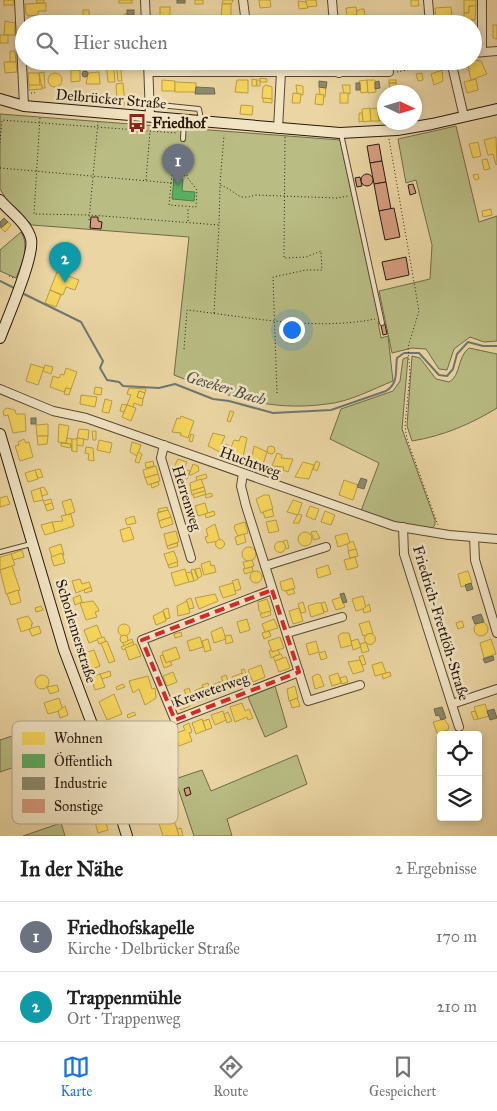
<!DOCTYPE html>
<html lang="de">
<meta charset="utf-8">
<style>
body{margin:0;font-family:"IM FELL Great Primer",serif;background:#f2f2f2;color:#222}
.controls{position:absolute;right:15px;bottom:15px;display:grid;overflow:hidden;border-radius:5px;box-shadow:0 2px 8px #0003}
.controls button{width:45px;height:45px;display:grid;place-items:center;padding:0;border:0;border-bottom:1px solid #e0e0e0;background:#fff;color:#222;font:25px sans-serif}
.compass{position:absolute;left:377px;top:85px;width:45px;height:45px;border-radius:50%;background:#fff;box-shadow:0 2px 8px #0003;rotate:94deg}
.you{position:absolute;left:291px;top:329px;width:18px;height:18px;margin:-12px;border:4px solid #fff;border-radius:50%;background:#1a73e8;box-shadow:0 0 0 8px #1a73e833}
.badge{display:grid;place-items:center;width:32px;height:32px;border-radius:50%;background:#1a73e8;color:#fff;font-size:16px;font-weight:700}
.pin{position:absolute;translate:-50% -41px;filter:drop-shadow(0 1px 2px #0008)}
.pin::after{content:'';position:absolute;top:26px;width:18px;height:15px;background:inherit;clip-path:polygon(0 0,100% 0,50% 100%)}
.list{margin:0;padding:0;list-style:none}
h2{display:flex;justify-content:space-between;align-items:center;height:65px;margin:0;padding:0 20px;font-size:21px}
h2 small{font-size:16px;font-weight:400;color:#767676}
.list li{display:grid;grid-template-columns:32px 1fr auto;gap:15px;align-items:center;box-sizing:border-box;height:70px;padding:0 20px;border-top:1px solid #e0e0e0}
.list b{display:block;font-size:19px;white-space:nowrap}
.list p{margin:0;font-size:16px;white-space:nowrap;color:#767676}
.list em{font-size:16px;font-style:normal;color:#767676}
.icon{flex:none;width:28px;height:28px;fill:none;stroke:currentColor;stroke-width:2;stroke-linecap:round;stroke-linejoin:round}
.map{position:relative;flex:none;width:497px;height:836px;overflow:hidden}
.search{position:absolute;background:#fff;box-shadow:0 2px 8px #0003;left:15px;right:15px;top:15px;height:55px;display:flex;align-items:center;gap:12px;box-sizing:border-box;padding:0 18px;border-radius:28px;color:#767676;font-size:19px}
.sheet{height:205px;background:#fff}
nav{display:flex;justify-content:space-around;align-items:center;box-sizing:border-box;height:70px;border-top:1px solid #e0e0e0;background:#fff;font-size:14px;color:#767676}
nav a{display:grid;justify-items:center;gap:2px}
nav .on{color:#1a73e8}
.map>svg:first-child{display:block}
</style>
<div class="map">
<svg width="497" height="836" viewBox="0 0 497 836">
<rect width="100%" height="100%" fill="#ead5a3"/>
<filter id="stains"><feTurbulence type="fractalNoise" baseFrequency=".004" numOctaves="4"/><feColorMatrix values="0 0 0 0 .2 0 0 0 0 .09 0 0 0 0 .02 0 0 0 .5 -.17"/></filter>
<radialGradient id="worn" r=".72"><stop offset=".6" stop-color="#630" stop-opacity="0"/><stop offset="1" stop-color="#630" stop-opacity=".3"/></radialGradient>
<!-- green -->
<g fill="#b9bd84" stroke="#706a4a">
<path d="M0 114 340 140 380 321 378 322 381 338 388 336 393 381C373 389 349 402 327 404 269 412 227 396 174 375L189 237 32 225 9 204 0 189Z"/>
<polygon points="456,126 479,222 497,216 497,341 484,342 470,337 454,349 447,370 439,369 426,349 412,348 392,353 379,291 430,279 432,245 416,180 406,183 398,139"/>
<path d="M21 232C30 247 22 263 16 278L0 271V250Z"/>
<path d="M469 348 497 354V408C471 424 443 436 412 441L407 426 412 356 420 358 436 379 449 382C461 376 457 357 469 348Z"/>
<polygon points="408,357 402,429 435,520 435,525 431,529 399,523 361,511 379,463 330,439 341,409 393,391 400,381 403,359"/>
<polygon points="275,686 287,727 265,737 248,697"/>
<polygon points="43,726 53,754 0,772 0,740"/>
<polygon points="297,755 307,784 227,819 232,836 194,836 175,779 202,770 211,791"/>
<polygon points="61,823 65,836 23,836"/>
</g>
<!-- homes -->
<g fill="#f6d55c" stroke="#b89c45">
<rect x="4" y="0" width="10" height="5"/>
<polygon points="36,0 44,0 44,3 37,3"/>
<rect x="119" y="0" width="13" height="3"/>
<rect x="195" y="0" width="8" height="4"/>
<polygon points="223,0 233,0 233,1 231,4 222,4"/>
<polygon points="259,0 270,0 271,7 260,8"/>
<polygon points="306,0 316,0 317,6 306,7"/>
<polygon points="411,0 418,0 419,6 411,6"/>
<polygon points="464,0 476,0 476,6 469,6 469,13 464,13"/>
<polygon points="298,1 306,2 308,8 299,9"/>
<polygon points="46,3 46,11 38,11 38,15 28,16 26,13 25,4"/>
<polygon points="222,4 231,4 231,22 221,22"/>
<polygon points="469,6 476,6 475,20 464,20 464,13 469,13"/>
<rect x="160" y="7" width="10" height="12"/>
<polygon points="356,7 357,15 347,16 346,8"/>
<polygon points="451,7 452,17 450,17 450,23 442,24 441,20 436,18 435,8"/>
<polygon points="361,9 364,9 365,16 356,17 357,11"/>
<polygon points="83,10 89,10 90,24 83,24"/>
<circle cx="127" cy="19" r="5.5"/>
<polygon points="306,17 307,21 300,22 300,18"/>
<polygon points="5,21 15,23 15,35 4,35"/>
<polygon points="272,21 273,24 262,24 261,22"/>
<polygon points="493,25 497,25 497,39 493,38"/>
<rect x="0" y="35" width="8" height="8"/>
<polygon points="10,51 15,51 16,62 10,62"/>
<polygon points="475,60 481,61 487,74 471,80 467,62"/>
<polygon points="106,61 113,61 115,82 108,82"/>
<polygon points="116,61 120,61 122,81 118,81"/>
<rect x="224" y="61" width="15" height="3"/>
<polygon points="353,61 363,61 363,64 353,65"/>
<polygon points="363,61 370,61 371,64 361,65"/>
<polygon points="4,62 16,62 17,72 5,73"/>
<polygon points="71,70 80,70 80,81 71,82"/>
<polygon points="442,70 443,81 434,85 431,74"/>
<polygon points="44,72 45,88 42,88 39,73"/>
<polygon points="99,72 100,84 86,84 88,73"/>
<circle cx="55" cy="80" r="7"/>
<polygon points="28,73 39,73 40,86 29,85"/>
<polygon points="422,73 423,80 418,81 416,74"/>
<polygon points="260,78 267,79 267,82 260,82"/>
<polygon points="252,79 257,80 257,86 252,86"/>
<polygon points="476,79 478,90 467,93 464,82"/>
<polygon points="162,80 175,81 175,91 162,91"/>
<polygon points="237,80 248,80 248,93 235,92"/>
<rect x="257" y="80" width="3" height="6"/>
<polygon points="367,80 368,92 361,93 359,81"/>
<polygon points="367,80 375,80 376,92 368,93"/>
<rect x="389" y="80" width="7" height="3"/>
<polygon points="175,82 196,83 196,92 175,92"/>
<polygon points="123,83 125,105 117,106 116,84"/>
<polygon points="389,83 396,83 396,92 390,91"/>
<polygon points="29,85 42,85 42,89 29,90"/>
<polygon points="266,85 272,87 272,99 262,98 263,87"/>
<polygon points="296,85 303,86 303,95 297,93"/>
<polygon points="342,85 350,85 350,94 344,93"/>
<polygon points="319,87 326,88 325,97 320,95"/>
<polygon points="293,93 301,94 300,103 292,103"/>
<rect x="340" y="93" width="8" height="10"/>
<polygon points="316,94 324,95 323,105 315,104"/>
<polygon points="263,98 272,99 272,103 263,102"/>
<polygon points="241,105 253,106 252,115 240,114"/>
<polygon points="370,108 371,121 363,122 362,109"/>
<polygon points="377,108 379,121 371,121 370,109"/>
<polygon points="382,111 383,120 379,121 378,112"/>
<polygon points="359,113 362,113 363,121 359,122"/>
<polygon points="496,137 497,164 496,165 493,154 488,155 484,140"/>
<polygon points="478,142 481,156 473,158 469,144"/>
<polygon points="487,159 490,169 484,170 482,160"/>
<polygon points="478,174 479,179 475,180 473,175"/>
<polygon points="491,209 492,215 483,217 482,211"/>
<polygon points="8,222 11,225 5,232 1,228"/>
<polygon points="57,272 79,280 75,290 66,287 63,295 50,290"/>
<polygon points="50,290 61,295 56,307 45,303"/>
<polygon points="31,364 44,368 38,385 26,381"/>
<polygon points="45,365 53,367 51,374 43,371"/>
<polygon points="66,368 77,372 71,389 66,388 64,392 50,387 53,376 59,378 61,374 64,375"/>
<polygon points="95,387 102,388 101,395 94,394"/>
<polygon points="66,388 71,389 69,395 64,394"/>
<polygon points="129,388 146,389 145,393 139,391 137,397 143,399 142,406 134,403 133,407 127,405 131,395 127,394"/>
<polygon points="139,391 145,393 143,399 137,397"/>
<polygon points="81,395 97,397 95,407 80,404"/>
<polygon points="105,399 112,401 109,413 102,412"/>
<polygon points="122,404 127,405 124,412 120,411"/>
<polygon points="127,405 136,408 131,421 122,417"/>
<polygon points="7,408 15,410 16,414 25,414 26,431 13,433 8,415 4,416 3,411"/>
<polygon points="230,411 234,412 230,422 227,421"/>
<polygon points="181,416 194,421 188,438 180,435 181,433 172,432 177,418 180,419"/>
<polygon points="48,424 48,436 37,436 36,425"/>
<polygon points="59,424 69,426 66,443 58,442"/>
<polygon points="79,429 89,430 88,440 77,438"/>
<polygon points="92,431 96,431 96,440 93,440"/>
<polygon points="213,433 225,436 221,445 224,446 222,453 208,446"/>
<polygon points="191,434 194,435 192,442 189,441"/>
<polygon points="37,436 48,436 47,444 38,445"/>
<polygon points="241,436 247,438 243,457 229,452 234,440 239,441"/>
<polygon points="67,438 72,439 72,451 71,444 66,443"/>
<polygon points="77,438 84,439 83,446 76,445"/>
<polygon points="24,439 26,443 29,442 33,457 20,461 15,446 19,445 18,442"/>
<polygon points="72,439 77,439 77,452 72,451"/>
<polygon points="99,440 112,443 110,453 97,450"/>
<polygon points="132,442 141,445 137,456 130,452"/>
<polygon points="61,443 71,444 70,448 61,446"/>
<circle cx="226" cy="449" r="4.5"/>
<polygon points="254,446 267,452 262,467 251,463"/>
<circle cx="271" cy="450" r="4"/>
<polygon points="86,447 93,448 94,461 88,460 89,454 85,453"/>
<polygon points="138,452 142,454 139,463 135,462"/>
<polygon points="277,453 282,455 281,458 293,459 288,472 283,470 284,467 272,466"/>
<polygon points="178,459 187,462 182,473 178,472 175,465"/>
<polygon points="153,461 154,466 146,468 145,463"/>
<polygon points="316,461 320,463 317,471 313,469"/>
<polygon points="303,462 314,465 309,479 295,477"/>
<polygon points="193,464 198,466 199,471 191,475 189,475"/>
<polygon points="156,466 158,474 145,478 143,470"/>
<polygon points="40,469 43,477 38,478 35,470"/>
<polygon points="35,470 38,479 28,482 25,473"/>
<polygon points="187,470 190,471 187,479 184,478"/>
<polygon points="158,474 160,481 148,485 145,478"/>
<polygon points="206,474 207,478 197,481 196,477"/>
<polygon points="201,479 204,487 191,491 190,483"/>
<polygon points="344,480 358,485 353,500 339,495"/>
<polygon points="158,482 159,485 152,488 151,484"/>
<polygon points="44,487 48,494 42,496 40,488"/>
<polygon points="204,487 205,491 192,495 191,491"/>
<polygon points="40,488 43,500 34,502 31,491"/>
<polygon points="205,491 206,494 194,498 193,494"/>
<polygon points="211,493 213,496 206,498 205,495"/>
<polygon points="264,495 269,495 273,509 261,513 256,499"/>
<polygon points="7,496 10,504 0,507 0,498"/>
<polygon points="51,499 52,503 45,505 43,501"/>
<polygon points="71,499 75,512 66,515 62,502"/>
<polygon points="293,500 302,503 298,515 287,512"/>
<polygon points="52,503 54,509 47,511 45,505"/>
<polygon points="205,503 208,513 198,516 195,506"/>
<polygon points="310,506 319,509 315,520 306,516"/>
<polygon points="167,507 168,510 159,512 158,509"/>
<polygon points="272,509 274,516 265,518 263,512"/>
<polygon points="168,510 171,517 159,521 157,513"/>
<polygon points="214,511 215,515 206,518 205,514"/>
<polygon points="325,511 335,515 331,525 321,522"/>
<polygon points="71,514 74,526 55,532 52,522 63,521 61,516"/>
<polygon points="298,514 302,515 299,523 293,523"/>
<polygon points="134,516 136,523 127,525 125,519"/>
<polygon points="171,517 173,524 161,528 159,521"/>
<polygon points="276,520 279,531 269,533 266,522"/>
<polygon points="52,522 55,532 45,535 41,525"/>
<polygon points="245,522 248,533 238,536 234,528 235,525"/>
<polygon points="215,524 220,541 207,543 205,537 208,536 206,529"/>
<polygon points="130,527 134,539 123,542 120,530"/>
<polygon points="176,531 179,542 167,546 164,534"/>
<polygon points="316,531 320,538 314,540 311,532"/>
<circle cx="305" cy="539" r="7"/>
<polygon points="347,533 350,543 338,547 335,536"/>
<polygon points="244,534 246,542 237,545 235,537"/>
<circle cx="220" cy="544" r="4.5"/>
<polygon points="287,540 289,548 286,549 283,541"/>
<polygon points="353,541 356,549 349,551 347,544"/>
<circle cx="280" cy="547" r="5.5"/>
<polygon points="177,543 178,546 168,549 167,546"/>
<polygon points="61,544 64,555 52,557 49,548"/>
<circle cx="249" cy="554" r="7"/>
<polygon points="356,549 358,556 350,558 348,551"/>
<polygon points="22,550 24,557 13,560 11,554"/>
<polygon points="174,551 178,562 168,565 164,554"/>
<polygon points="62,553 65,563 54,566 51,557"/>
<polygon points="11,554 15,565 0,570 0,557"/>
<polygon points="355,557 358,567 347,570 344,560"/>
<polygon points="252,560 254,566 245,569 243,562"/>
<polygon points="210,561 211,566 214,565 216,572 204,575 201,564"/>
<polygon points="177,562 178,566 169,568 168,565"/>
<polygon points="328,565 331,574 318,578 316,569"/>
<polygon points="12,566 20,590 6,594 0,570"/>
<polygon points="252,567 253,571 245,574 243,569"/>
<polygon points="200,568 202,576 198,578 195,569"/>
<polygon points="185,569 189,582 175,586 171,573"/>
<polygon points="194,569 198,579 194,581 191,570"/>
<circle cx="256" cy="577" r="6"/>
<polygon points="468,571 472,583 461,587 458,574"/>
<polygon points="191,572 194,581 189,582 186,573"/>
<polygon points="292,578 295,588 285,591 282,590 280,582"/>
<polygon points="80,579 82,584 89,582 91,587 76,593 72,581"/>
<polygon points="238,579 241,589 235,591 232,581"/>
<polygon points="233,583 236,594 223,598 219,587"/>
<polygon points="91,587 92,591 85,593 84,590"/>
<polygon points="293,589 295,593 288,595 286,591"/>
<polygon points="18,590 21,602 11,605 7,594"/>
<polygon points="215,594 218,601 199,609 195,598"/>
<polygon points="80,595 82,602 75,605 73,598"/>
<polygon points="363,596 366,608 356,611 352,599"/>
<polygon points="341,597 345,607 336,610 332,600"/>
<polygon points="191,598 194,608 189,609 186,600"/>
<polygon points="267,599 271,611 263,614 259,611 258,602"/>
<polygon points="93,601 98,608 99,611 95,612 97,617 86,620 80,603"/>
<polygon points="187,601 190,613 178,616 177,606"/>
<polygon points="303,602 306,612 301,613 298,604"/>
<polygon points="325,602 328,611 324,612 321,603"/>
<polygon points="317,603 321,603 324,613 311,617 308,606"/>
<polygon points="369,604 371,611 364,613 363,609"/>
<polygon points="41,606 43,610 36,612 35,608"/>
<polygon points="168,608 170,618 166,619 163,610"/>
<polygon points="299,608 303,621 293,624 289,611"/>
<polygon points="163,611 166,621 156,625 153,616"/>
<polygon points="270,611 271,615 262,618 260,614"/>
<polygon points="28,616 33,624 31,624 32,628 21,632 17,619"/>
<polygon points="247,619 250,630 240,633 237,622"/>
<polygon points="274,619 278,628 265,632 262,624"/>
<polygon points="369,621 373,633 363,636 359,624"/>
<polygon points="462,621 464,627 458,629 456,623"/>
<circle cx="481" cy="629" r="7"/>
<circle cx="124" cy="630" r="6"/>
<polygon points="97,625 102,638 89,643 84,630"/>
<polygon points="39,626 41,633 32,636 29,629"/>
<polygon points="222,627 226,639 214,643 211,632"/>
<polygon points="269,631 271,636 264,639 262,633"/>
<polygon points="181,632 182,636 175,638 174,634"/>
<polygon points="342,633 349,633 352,645 341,648 338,636"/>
<circle cx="370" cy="639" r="5.5"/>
<polygon points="231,635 233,642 226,644 225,636"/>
<circle cx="124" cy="639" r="4"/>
<polygon points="104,637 106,642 99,644 97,639"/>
<polygon points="200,637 203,647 190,651 187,641"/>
<polygon points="280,637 284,648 272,652 268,641"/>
<polygon points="132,639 133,642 124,646 123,643"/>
<polygon points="208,639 211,650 205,652 202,641"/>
<polygon points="358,639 361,647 353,650 351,641"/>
<polygon points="491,639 496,654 484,658 480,643"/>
<polygon points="107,641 115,661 109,663 101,643"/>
<polygon points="316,641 319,652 309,655 306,644"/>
<polygon points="133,642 134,645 123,650 121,647"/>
<polygon points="366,642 369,651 362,653 360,644"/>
<polygon points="136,644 141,656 129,660 125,648"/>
<polygon points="176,647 180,658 166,663 162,652"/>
<polygon points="94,650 100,666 89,670 82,654"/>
<polygon points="272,650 272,652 278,650 280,654 271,658 269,651"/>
<polygon points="325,651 327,658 321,660 319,653"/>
<polygon points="281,654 283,658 275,661 273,657"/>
<polygon points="163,655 166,663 170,661 172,665 164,668 160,656"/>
<polygon points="363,655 366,664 362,665 359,657"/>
<polygon points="286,657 290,668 279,672 275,661"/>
<polygon points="360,660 364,671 353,674 348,662"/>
<polygon points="382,662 386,673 375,676 372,665"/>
<polygon points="261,665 265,677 253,682 248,670"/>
<polygon points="244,669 248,678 245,679 241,670"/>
<polygon points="110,671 111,676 102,679 100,674"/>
<polygon points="173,672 177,682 167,686 163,676"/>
<polygon points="390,672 391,676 383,679 382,674"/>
<polygon points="242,673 246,683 236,687 232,677"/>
<polygon points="338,673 341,683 332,686 329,676"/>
<polygon points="100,674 105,687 95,690 91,677"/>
<polygon points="317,674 320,675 324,686 315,689 312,677"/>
<circle cx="42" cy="682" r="7"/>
<polygon points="226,675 229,684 225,686 221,677"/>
<polygon points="148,676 152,689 155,688 156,698 145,705 139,689 133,693 129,681"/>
<polygon points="346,676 348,682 342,684 340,678"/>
<polygon points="223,681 227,691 216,695 212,685"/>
<polygon points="208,683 211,691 206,693 202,685"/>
<polygon points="123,684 125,687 117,690 116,687"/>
<polygon points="57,685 59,691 50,694 47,687"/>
<polygon points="295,686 298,698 289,701 287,689"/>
<polygon points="203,687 208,698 198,702 194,691"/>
<polygon points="189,688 192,697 188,699 184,690"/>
<polygon points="114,694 122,714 107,720 99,702"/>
<polygon points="187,696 190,706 181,710 176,700"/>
<polygon points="59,698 63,710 48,714 44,703"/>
<polygon points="297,698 300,706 292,708 290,701"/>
<polygon points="242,703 245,711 249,709 253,718 248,720 247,717 235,722 230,707"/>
<polygon points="485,704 489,716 478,719 474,707"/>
<polygon points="65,706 68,715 60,718 58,711"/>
<polygon points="223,711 226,720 215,725 211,715"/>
<polygon points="475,711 478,719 474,720 471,712"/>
<polygon points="134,712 136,715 128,718 127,715"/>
<polygon points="228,712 232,721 227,723 224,714"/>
<polygon points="202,719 206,730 196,734 192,723"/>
<polygon points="209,719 212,728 206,730 203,721"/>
<polygon points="444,719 449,726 448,730 437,733 433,722"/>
<polygon points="189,723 192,732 189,733 192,741 179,746 174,734 185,730 183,726"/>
<polygon points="169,806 177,829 179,836 163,836 155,811"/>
<polygon points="95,812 98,821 91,824 88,815"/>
<polygon points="105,819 108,830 98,833 95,822"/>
<polygon points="181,828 183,836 179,836 177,829"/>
</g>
<!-- public -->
<polygon fill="#5aae61" stroke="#4b8149" points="174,178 183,179 182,191 195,192 194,201 172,199"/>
<!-- industry -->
<g fill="#8c8c6e" stroke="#6e6952">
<rect x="177" y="0" width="8" height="3"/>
<rect x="127" y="10" width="7" height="5"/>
<polygon points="167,19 176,21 176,24 167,24"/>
<circle cx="85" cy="74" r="3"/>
<polygon points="319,81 327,82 326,88 319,87"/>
<polygon points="379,81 380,88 375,89 375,82"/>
<rect x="356" y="83" width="4" height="7"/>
<polygon points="196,87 214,88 215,94 195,94"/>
<polygon points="4,218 8,222 1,228 0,222"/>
<rect x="31" y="418" width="5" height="6"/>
<polygon points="361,478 367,480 364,489 357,487"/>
<polygon points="471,583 473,589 467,591 465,585"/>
<polygon points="344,593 347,602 343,603 340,594"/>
<polygon points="481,614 484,622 475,624 472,617"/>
<polygon points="493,656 494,660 485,663 483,659"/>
<polygon points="442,707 446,718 441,720 439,715 436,716 434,709"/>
<polygon points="494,709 497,718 490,720 487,711"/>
</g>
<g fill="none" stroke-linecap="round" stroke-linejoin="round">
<!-- stream -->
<g stroke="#6d7771" stroke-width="2">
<polyline points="0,281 16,289"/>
<path d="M22 293 81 322 103 361 100 368 107 380 119 382 123 386 159 388 175 384 213 399 229 401 273 413 331 410 386 391C399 383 395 371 397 358L404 353H419L439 375 447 376 453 369 457 354 468 342 483 346H497"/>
</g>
</g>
<!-- building -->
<g fill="#d59c7f" stroke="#271810">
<polygon points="379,144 382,161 370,163 367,146"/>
<polygon points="382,161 386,182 374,184 370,163"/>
<circle cx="367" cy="180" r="6"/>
<polygon points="360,177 362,186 357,187 355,178"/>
<polygon points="386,182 391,209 379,211 374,184"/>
<polygon points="413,184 416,193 410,195 408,185"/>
<polygon points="394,208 400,237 385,240 379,211"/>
<polygon points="91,217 98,217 98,221 102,222 101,229 90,228"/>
<polygon points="406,257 409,275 386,280 382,262"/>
<polygon points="385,324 387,334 383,335 381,325"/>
<polygon points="189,787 191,794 186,796 184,789"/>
</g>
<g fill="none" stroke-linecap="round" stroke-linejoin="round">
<!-- lane casing -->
<g stroke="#584735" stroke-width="6">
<g id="lane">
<polyline points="150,104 199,109 201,119"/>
<polyline points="341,134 382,323"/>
<polyline points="183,139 184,120"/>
<polyline points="0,552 31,544"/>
</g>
</g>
<!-- street casing -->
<g stroke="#584735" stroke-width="10">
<g id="street">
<polyline points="19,0 24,106"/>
<polyline points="145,0 146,24"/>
<polyline points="243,0 246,24"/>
<polyline points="332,0 334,24"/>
<polyline points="428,0 430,24"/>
<polyline points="482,51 482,0"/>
<polyline points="473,53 497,51"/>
<polyline points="148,61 150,117"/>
<polyline points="250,61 251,72"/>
<polyline points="338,61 339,73"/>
<polyline points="434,61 437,61"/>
<polyline points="451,61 464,117"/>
<polyline points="149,72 389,72"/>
<polyline points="278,129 281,72"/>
<polyline points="0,389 53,411 86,418 394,526 449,535 497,539"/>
<polyline points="164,445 161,458 191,558"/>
<polyline points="243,474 241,486 246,506 308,701 360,685"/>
<polyline points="403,527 404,554 459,727"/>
<polyline points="474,537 475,560 497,633"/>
<polyline points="265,566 326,547"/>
<polyline points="272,590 142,640 175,720 299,672"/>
<polyline points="287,633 342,617"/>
<polyline points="452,704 497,689"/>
</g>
</g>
<!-- secondary casing -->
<g stroke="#271810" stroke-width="12">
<g id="secondary">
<polyline points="0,99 24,106 340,133 397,130 432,124 497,109"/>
<path d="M0 200C10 212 27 223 31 239 35 256 7 319 0 338"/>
<polyline points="0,434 64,650 92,724 127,836"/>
</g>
</g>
<!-- path -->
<g stroke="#271810" stroke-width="1" stroke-dasharray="1 2.5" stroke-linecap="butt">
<polyline points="397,72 427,66"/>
<polyline points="31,93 35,93 34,90"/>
<path d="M40 118 34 214 90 215 219 225 220 185C236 190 237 202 255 195L337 198 348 196"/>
<polyline points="389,139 419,311 408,347 410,373 405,426 407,439 438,525"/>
<polyline points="0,143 2,120 177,133"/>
<path d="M0 168 171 183C174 169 169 154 182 145L188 151 187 176 173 175"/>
<polyline points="146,180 150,131"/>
<polyline points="171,183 169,205 196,207 197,190 187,177"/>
<polyline points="220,184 224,135"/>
<polyline points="89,220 98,122"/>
<polyline points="188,221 188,207"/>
<polyline points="9,276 14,278"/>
<polyline points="214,313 219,225"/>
<path d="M184 349 187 310C248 317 314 331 375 319"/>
<polyline points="277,393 273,277 306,270 322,270 321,251 306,257 284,258 285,137"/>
<polyline points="109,751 171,727"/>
</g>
<!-- lane -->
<use href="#lane" stroke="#f1e4c3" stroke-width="4"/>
<!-- street -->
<use href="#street" stroke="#f1e4c3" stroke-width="8"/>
<!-- secondary -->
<use href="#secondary" stroke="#f1e4c3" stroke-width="10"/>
</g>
<!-- marked area -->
<path fill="none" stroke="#d62828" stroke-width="4" stroke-dasharray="10 6" stroke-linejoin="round" d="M272 590 299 672 175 720 142 640Z"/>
<!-- icons -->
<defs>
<g id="bus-bare" transform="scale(1.5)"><path d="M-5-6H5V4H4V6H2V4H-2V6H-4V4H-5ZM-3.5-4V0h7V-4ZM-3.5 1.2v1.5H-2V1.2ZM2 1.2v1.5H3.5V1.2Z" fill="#8f2418" stroke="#f1e4c3" stroke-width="2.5" paint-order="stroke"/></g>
</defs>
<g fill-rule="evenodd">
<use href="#bus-bare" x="137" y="123"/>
</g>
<g text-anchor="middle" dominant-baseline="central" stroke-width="5" stroke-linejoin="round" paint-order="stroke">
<!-- street labels -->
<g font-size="15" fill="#271810" stroke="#f1e4c3">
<text transform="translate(111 99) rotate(5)">Delbrücker Straße</text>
<text transform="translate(250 462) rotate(20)">Huchtweg</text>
<text transform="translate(187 498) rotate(73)">Herrenweg</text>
<text transform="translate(441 623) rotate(73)">Friedrich-Frettlöh-Straße</text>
<text transform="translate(76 631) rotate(73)">Schorlemerstraße</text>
<text transform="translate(211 690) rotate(-19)">Kreweterweg</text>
</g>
<!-- poi labels -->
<g font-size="15" font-weight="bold" fill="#271810" stroke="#f1e4c3" text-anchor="start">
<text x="152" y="123">Friedhof</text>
</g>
<!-- water labels -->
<g font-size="16" font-style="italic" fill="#504f48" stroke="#f1e4c3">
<text transform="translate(226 388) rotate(17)">Geseker Bach</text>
</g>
</g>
<!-- legend -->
<rect x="12" y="721" width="166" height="103" rx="8" fill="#f1e4c3" stroke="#b4a78d" stroke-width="1"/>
<rect x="22" y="732" width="23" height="13" fill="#f6d55c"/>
<rect x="22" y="754" width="23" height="14" fill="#5aae61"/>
<rect x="22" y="777" width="23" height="13" fill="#8c8c6e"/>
<rect x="22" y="799" width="23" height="14" fill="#d59c7f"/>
<g font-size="14" fill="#271810">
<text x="54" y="743">Wohnen</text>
<text x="54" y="766">Öffentlich</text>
<text x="54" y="788">Industrie</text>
<text x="54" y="811">Sonstige</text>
</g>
<rect width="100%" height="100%" filter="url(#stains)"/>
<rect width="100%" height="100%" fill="url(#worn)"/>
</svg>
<div class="controls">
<button><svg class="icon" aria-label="locate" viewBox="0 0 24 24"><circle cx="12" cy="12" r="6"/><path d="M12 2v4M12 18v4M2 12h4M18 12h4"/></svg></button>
<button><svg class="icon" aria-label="layers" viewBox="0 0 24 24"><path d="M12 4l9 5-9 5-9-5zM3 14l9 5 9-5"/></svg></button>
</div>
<svg class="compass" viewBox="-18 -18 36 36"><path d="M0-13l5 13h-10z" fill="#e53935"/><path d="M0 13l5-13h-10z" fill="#767676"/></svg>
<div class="you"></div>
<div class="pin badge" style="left:178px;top:185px;background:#6b7280">1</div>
<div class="pin badge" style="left:65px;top:283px;background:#0f9aa8">2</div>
<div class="search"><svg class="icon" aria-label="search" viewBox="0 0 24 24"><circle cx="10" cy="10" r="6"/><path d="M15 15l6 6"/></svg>Hier suchen</div>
</div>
<section class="sheet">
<h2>In der Nähe<small>2 Ergebnisse</small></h2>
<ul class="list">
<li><span class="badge" style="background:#6b7280">1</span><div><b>Friedhofskapelle</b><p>Kirche · Delbrücker Straße</p></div><em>170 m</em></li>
<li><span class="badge" style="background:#0f9aa8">2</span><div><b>Trappenmühle</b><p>Ort · Trappenweg</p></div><em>210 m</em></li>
</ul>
</section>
<nav>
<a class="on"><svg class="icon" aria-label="map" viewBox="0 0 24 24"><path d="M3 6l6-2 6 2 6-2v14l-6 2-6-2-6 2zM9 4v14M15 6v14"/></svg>Karte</a>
<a><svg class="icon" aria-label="directions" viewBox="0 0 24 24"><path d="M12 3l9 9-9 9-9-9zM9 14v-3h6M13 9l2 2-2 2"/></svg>Route</a>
<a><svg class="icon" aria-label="saved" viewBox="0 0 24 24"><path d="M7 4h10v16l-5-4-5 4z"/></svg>Gespeichert</a>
</nav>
